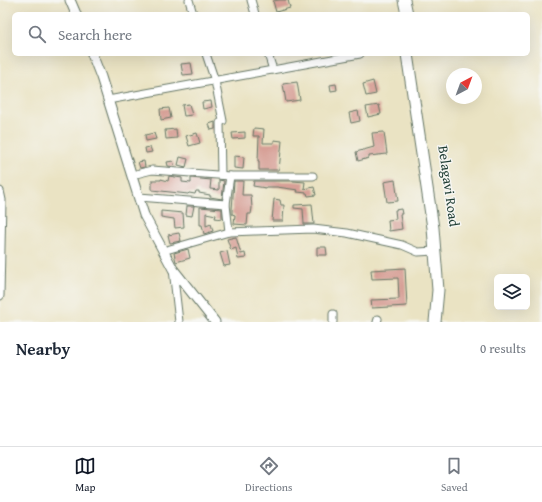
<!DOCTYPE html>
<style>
body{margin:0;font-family:"Gentium Book Plus",serif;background:#f6f6f7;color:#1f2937}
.controls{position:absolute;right:12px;bottom:12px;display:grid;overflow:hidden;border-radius:6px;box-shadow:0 4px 16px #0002}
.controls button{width:36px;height:36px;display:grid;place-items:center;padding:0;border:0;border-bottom:1px solid #e0e1e3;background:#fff;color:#1f2937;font:20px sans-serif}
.compass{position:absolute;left:446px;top:68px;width:36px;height:36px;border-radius:50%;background:#fff;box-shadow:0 4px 16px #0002;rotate:41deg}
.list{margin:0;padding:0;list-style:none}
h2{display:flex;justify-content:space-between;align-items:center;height:52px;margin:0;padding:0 16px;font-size:17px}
h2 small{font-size:13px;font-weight:400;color:#747a83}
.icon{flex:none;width:22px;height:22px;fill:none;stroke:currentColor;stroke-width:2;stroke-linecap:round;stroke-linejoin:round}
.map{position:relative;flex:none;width:542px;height:322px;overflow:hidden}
.search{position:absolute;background:#fff;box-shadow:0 4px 16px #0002;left:12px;right:12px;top:12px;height:44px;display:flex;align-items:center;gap:10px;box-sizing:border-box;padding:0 14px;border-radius:6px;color:#747a83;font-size:15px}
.sheet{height:124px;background:#fff}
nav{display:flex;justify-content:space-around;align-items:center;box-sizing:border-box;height:56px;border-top:1px solid #e0e1e3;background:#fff;font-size:11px;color:#747a83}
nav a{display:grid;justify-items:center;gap:2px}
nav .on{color:#111827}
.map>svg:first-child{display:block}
</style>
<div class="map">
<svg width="542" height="322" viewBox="0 0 542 322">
<rect width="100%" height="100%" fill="#f6f6f2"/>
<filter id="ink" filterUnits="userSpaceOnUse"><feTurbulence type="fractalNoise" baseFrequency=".025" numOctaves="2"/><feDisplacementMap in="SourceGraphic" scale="8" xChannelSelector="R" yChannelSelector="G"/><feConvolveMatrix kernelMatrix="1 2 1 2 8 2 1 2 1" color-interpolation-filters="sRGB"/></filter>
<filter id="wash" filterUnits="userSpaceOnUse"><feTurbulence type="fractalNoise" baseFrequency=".012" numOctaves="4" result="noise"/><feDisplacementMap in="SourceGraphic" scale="16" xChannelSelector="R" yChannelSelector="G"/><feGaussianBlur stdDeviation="0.9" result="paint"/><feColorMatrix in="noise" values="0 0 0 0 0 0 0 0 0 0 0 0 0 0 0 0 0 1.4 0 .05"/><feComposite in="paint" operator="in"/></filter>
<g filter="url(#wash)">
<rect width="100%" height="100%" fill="#eae3c3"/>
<g id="blocks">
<!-- building -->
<g fill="#d7a097">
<polygon points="279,0 288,0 290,8 276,12 273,1"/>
<polygon points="191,63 193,74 183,75 181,64"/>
<polygon points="373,81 376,94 366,96 363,84"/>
<polygon points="297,82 300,100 286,102 283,84"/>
<polygon points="336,84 337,90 331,91 330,85"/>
<polygon points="211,101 212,107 203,109 202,102"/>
<polygon points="189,104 192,115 184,116 182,105"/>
<polygon points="379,105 381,114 368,117 366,107"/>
<polygon points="169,108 171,118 161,120 160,109"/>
<polygon points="358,111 360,121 351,123 349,113"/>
<polygon points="215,122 215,129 211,130 209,124"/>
<polygon points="254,128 264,129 263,143 274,143 274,140 282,141 279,170 259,170 259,161 258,161 259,136 253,136"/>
<polygon points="176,129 177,138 166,139 165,130"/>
<polygon points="245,132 245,138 233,139 232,133"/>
<polygon points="384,132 387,154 369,156 369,158 358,161 356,152 374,147 372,133"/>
<polygon points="154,133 156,139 146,141 145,135"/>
<polygon points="197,133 200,143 189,146 186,136"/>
<polygon points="150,147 152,152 146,153 145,148"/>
<polygon points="234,156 244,157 243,169 234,168"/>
<polygon points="180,157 188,159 186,167 178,165"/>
<polygon points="144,161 145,167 140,168 138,162"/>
<polygon points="173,161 175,167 168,166 167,162"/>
<polygon points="169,176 182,178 182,182 191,183 191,178 211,180 210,189 219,190 219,180 224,181 222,199 210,197 210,195 199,193 199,191 196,191 195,194 189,193 188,194 152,190 152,180 161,180 161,179 168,181"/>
<polygon points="395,180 398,201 387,202 384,182"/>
<polygon points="234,181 243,181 242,195 251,195 252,208 251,214 248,214 247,225 234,224 235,215 232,214 232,210"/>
<polygon points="254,181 293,181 305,182 304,189 314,187 316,195 308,196 307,193 297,192 298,190 277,187 266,187 266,188 253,186"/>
<polygon points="274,199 280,200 281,205 284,205 283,221 272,221"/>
<polygon points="312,204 314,224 304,224 303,209 294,208 294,205"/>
<polygon points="187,206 194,206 192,216 186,215"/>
<polygon points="200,207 222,209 222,219 215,218 216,215 206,213 206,226 211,224 213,231 204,234 202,225 200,225"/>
<polygon points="401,209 402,214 400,214 402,229 389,231 388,220 396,219 395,210"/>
<polygon points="161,211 183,213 184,227 175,228 174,219 161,217"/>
<polygon points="179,233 181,241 170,243 168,235"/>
<polygon points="236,237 241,254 245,253 246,258 238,259 236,248 231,250 227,239"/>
<polygon points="317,247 326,247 327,255 317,255"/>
<polygon points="188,249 190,258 176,262 174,253"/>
<polygon points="227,251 230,265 224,266 220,253"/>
<polygon points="405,268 407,306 372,308 371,300 399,299 398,278 372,279 371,270"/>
</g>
</g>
</g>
<g filter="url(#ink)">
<use href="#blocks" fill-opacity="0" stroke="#676" stroke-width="1"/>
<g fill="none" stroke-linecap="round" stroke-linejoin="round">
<!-- minor casing -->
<g stroke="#676" stroke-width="9">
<g id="minor">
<polyline points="189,0 193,14"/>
<polyline points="251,0 255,14"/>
<polyline points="206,54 215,81 223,121"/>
<polyline points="268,54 273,70"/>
<polyline points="108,100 360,54"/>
<polyline points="220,123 221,175"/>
<polyline points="132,175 152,170 230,176 313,176"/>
<polyline points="0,191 2,200 0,296"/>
<polyline points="139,197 226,204"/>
<polyline points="229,232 226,204 230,176"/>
<polyline points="163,251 229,232 313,229 347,233 402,245 418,252 435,251"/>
<polyline points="173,269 179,322"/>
<polyline points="333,322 333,314"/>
<polyline points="377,322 378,319"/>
</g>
</g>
<!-- secondary casing -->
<g stroke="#676" stroke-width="11">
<g id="secondary">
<polyline points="70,0 76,14"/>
<polyline points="92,54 101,77 144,215 173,269 215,322"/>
</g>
</g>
<!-- primary casing -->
<g stroke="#676" stroke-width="13">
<g id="primary">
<polyline points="404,0 407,14"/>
<polyline points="407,54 433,228 438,290 435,322"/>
</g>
</g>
<!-- minor -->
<use href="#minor" stroke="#fff" stroke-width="7"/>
<!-- secondary -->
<use href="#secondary" stroke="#fff" stroke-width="9"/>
<!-- primary -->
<use href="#primary" stroke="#fff" stroke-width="11"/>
</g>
</g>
<g text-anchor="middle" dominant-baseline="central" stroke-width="3" stroke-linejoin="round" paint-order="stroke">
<!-- street labels -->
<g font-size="14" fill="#1f3d34" stroke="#f6f6f2">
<text transform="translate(449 186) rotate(82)">Belagavi Road</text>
</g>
</g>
</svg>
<div class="controls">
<button><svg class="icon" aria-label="layers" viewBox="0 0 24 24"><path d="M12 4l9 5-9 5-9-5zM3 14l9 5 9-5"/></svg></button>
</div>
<svg class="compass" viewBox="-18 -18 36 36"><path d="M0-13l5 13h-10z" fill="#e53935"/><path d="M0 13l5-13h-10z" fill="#747a83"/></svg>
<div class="search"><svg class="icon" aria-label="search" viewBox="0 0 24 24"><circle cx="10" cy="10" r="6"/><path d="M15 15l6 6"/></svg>Search here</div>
</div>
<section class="sheet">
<h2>Nearby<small>0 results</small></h2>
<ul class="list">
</ul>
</section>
<nav>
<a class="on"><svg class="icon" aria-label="map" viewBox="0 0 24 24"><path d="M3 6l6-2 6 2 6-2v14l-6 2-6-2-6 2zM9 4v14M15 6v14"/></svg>Map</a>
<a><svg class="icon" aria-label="directions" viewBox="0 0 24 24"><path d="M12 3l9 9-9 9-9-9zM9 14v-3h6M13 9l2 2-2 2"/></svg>Directions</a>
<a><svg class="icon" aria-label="saved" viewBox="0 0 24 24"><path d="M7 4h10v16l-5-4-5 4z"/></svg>Saved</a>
</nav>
